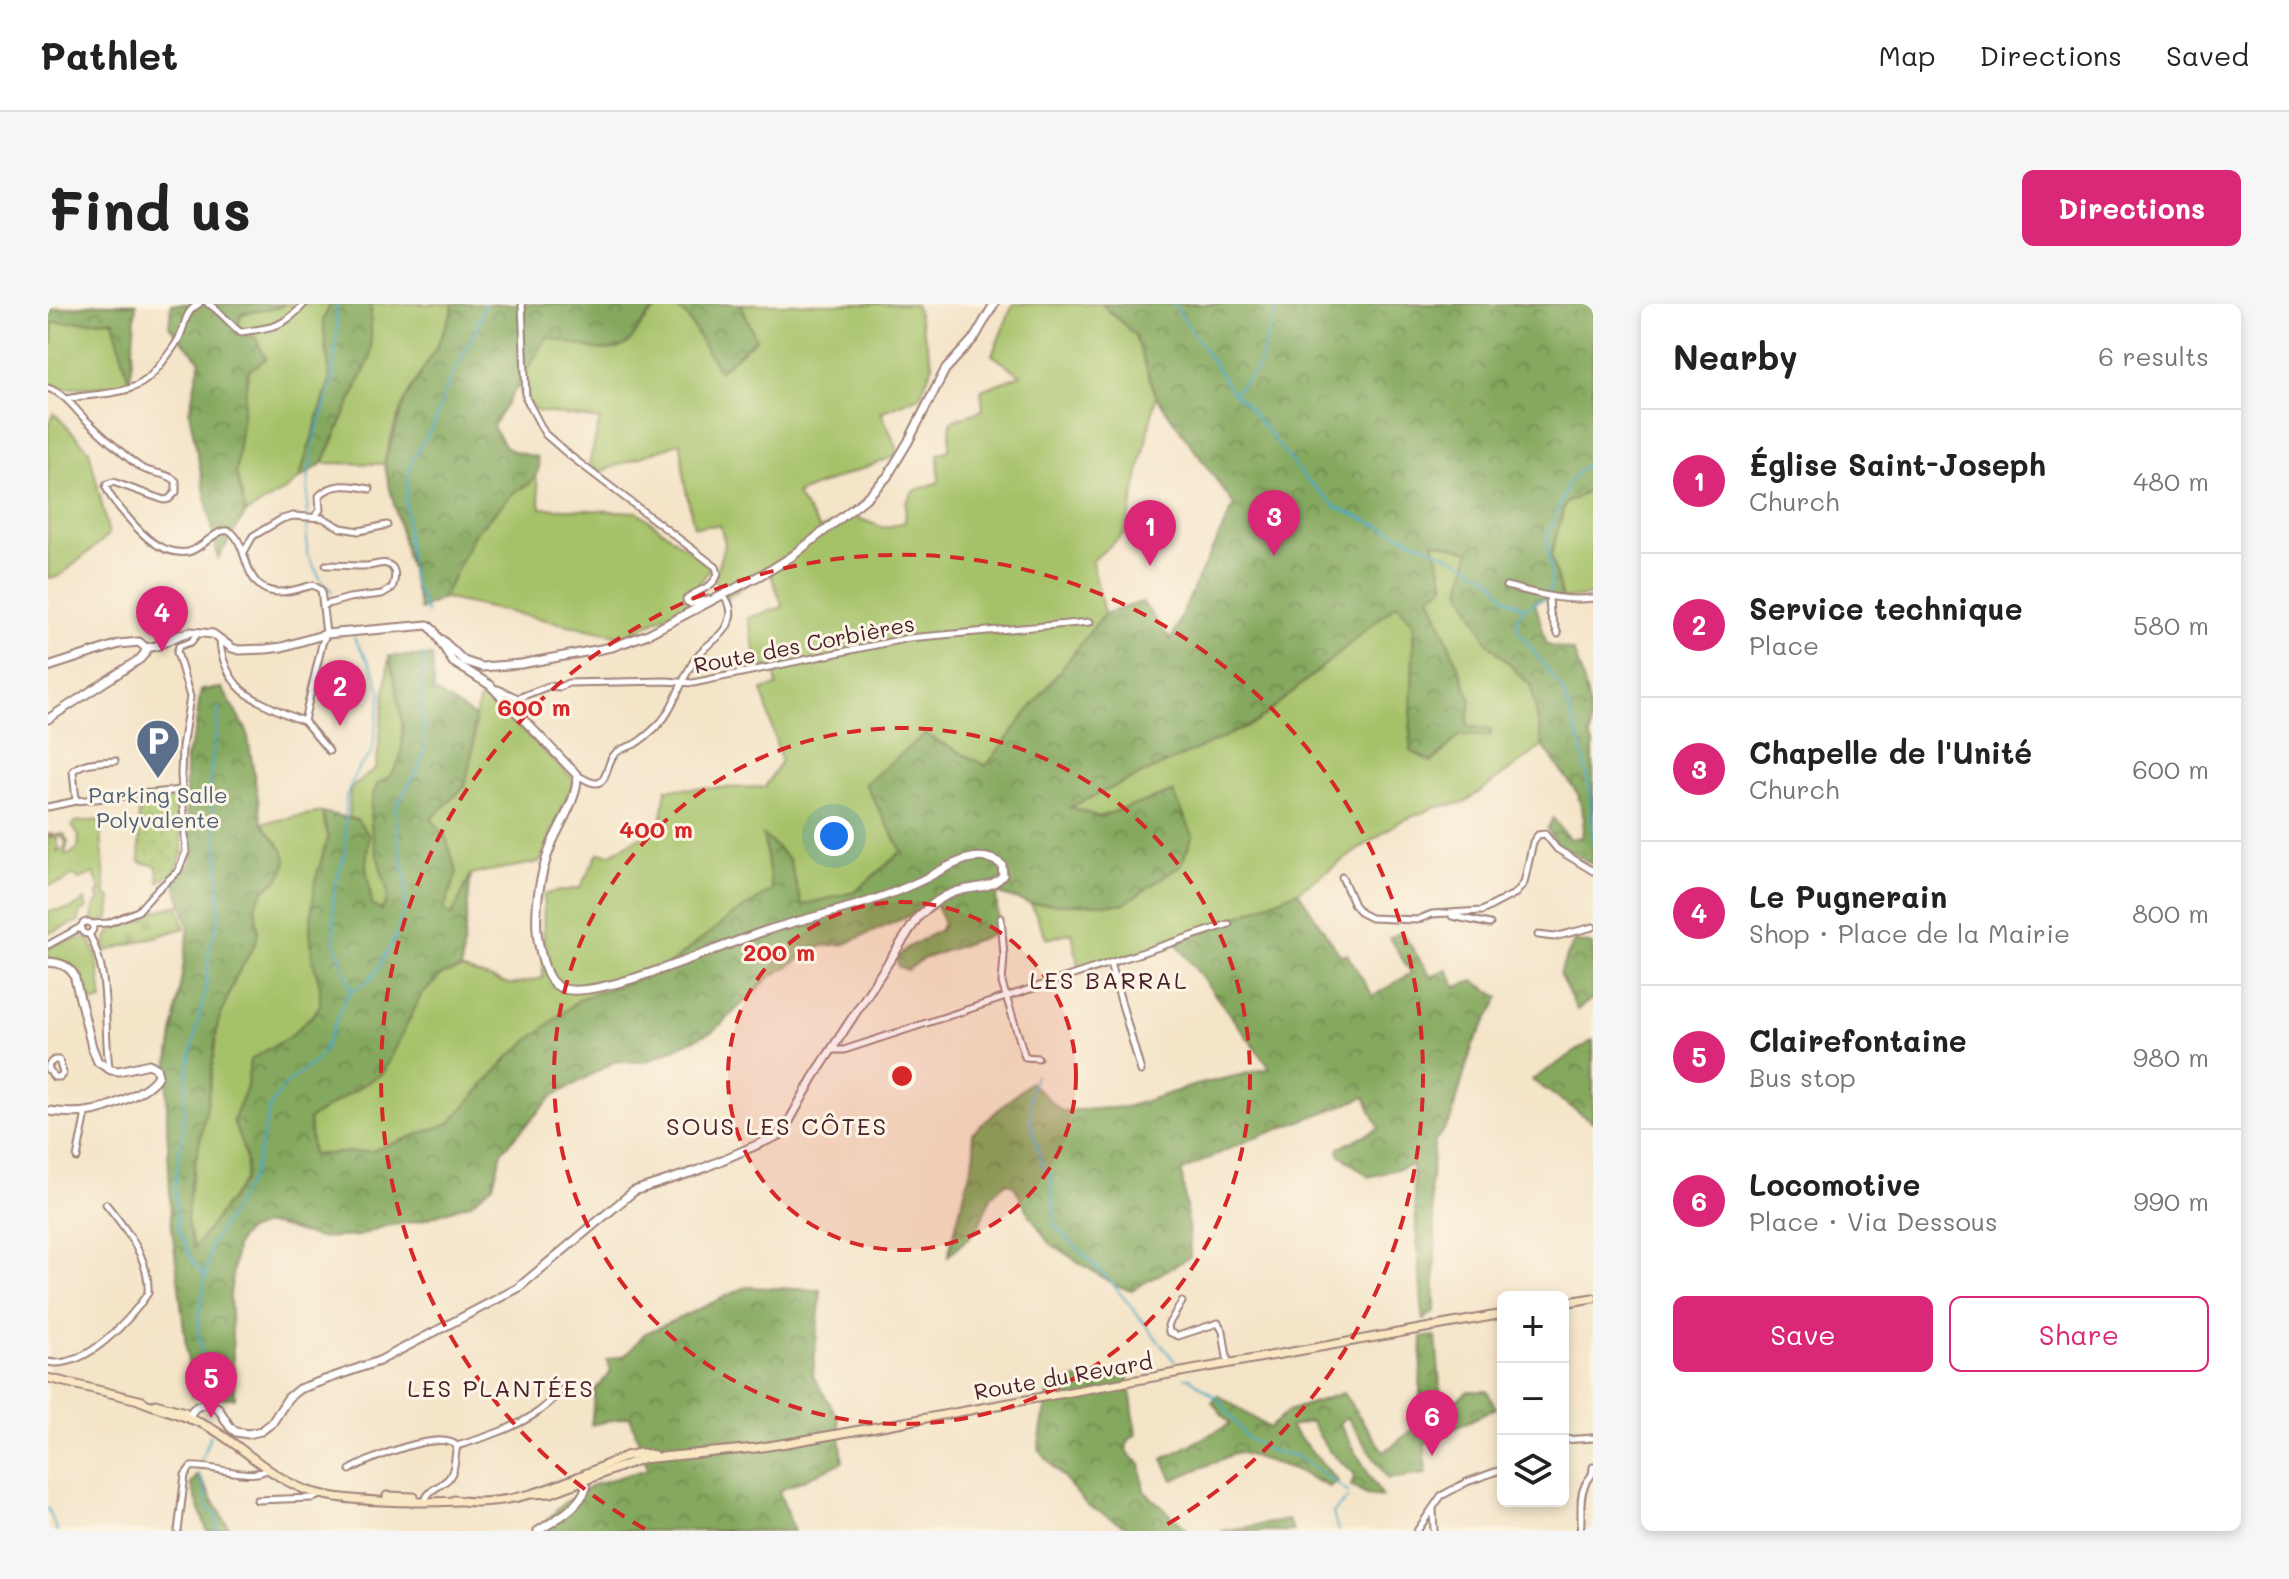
<!DOCTYPE html>
<meta charset="utf-8">
<style>
body{margin:0;font-family:Mali,sans-serif;background:#f6f6f6;color:#222}
.controls{position:absolute;right:24px;bottom:24px;display:grid;overflow:hidden;border-radius:12px;box-shadow:0 4px 12px #0003}
.controls button{width:72px;height:72px;display:grid;place-items:center;padding:0;border:0;border-bottom:2px solid #e0e0e0;background:#fff;color:#222;font:40px sans-serif}
.you{position:absolute;left:786px;top:532px;width:28px;height:28px;margin:-20px;border:6px solid #fff;border-radius:50%;background:#1a73e8;box-shadow:0 0 0 12px #1a73e833}
.badge{display:grid;place-items:center;width:52px;height:52px;border-radius:50%;background:#db2777;color:#fff;font-size:26px;font-weight:700}
.pin{position:absolute;translate:-50% -66px;filter:drop-shadow(0 2px 4px #0008)}
.pin::after{content:'';position:absolute;top:42px;width:28px;height:24px;background:inherit;clip-path:polygon(0 0,100% 0,50% 100%)}
.list{margin:0;padding:0;list-style:none}
h2{display:flex;justify-content:space-between;align-items:center;height:104px;margin:0;padding:0 32px;font-size:34px}
h2 small{font-size:26px;font-weight:400;color:#767676}
.list li{display:grid;grid-template-columns:52px 1fr auto;gap:24px;align-items:center;box-sizing:border-box;height:144px;padding:0 32px;border-top:2px solid #e0e0e0}
.list b{display:block;font-size:30px;white-space:nowrap}
.list p{margin:0;font-size:26px;white-space:nowrap;color:#767676}
.list em{font-size:26px;font-style:normal;color:#767676}
.actions{display:flex;gap:16px;padding:24px 32px}
.actions a{flex:1;padding:18px 0;border:2px solid #db2777;border-radius:12px;text-align:center;font-size:28px;color:#db2777}
.actions .main{background:#db2777;color:#fff}
.icon{flex:none;width:44px;height:44px;fill:none;stroke:currentColor;stroke-width:2;stroke-linecap:round;stroke-linejoin:round}
.map{position:relative;flex:none;width:1545px;height:1227px;overflow:hidden;border-radius:12px}
header{display:flex;align-items:center;gap:48px;box-sizing:border-box;height:112px;padding:0 40px;background:#fff;border-bottom:2px solid #e0e0e0}
header strong{font-size:38px}
nav{display:flex;gap:44px;margin-inline-start:auto;font-size:28px}
.intro{display:flex;align-items:center;justify-content:space-between;box-sizing:border-box;height:192px;padding:0 48px}
h1{margin:0;font-size:56px}
.button{padding:20px 36px;border-radius:12px;background:#db2777;color:#fff;font-size:28px;font-weight:700}
main{display:flex;gap:48px;padding:0 48px}
aside{flex:1;background:#fff;border-radius:12px;box-shadow:0 4px 12px #0003}
.map>svg:first-child{display:block}
</style>
<header>
<strong>Pathlet</strong>
<nav><a>Map</a><a>Directions</a><a>Saved</a></nav>
</header>
<div class="intro"><h1>Find us</h1><a class="button">Directions</a></div>
<main>
<div class="map">
<svg width="1545" height="1227" viewBox="0 0 1545 1227">
<defs>
<pattern id="forest-crowns" width="20" height="18" patternUnits="userSpaceOnUse" patternTransform="scale(2)"><rect width="20" height="18" fill="#84a85d"/><path d="M2 6a3 3 0 1 1 6 0M12 15a3 3 0 1 1 6 0" fill="none" stroke="#6e884d"/></pattern>
<pattern id="cemetery-stones" width="16" height="16" patternUnits="userSpaceOnUse" patternTransform="scale(2)"><rect width="16" height="16" fill="#a6c269"/><path d="M2 7V4a2 2 0 0 1 4 0v3zM10 15v-3a2 2 0 0 1 4 0v3z" fill="#90a65b"/></pattern>
<pattern id="park-dots" width="8" height="8" patternUnits="userSpaceOnUse" patternTransform="scale(2)"><rect width="8" height="8" fill="#a6c269"/><path d="M2 2h.1M6 6h.1" fill="none" stroke="#90a65b" stroke-width="1.8" stroke-linecap="round"/></pattern>
</defs>
<rect width="100%" height="100%" fill="#fcf5e5"/>
<filter id="ink" filterUnits="userSpaceOnUse"><feTurbulence type="fractalNoise" baseFrequency=".0125" numOctaves="2"/><feDisplacementMap in="SourceGraphic" scale="16" xChannelSelector="R" yChannelSelector="G"/><feConvolveMatrix kernelMatrix="1 2 1 2 8 2 1 2 1" color-interpolation-filters="sRGB"/></filter>
<filter id="wash" filterUnits="userSpaceOnUse"><feTurbulence type="fractalNoise" baseFrequency=".006" numOctaves="4" result="noise"/><feDisplacementMap in="SourceGraphic" scale="32" xChannelSelector="R" yChannelSelector="G"/><feGaussianBlur stdDeviation="1.8" result="paint"/><feColorMatrix in="noise" values="0 0 0 0 0 0 0 0 0 0 0 0 0 0 0 0 0 1.4 0 .05"/><feComposite in="paint" operator="in"/></filter>
<g filter="url(#wash)">
<rect width="100%" height="100%" fill="#f4e4c8"/>
<!-- green -->
<g fill="#a6c269" stroke="#78704a" stroke-width="2">
<polygon points="236,0 283,0 275,16 282,76 251,175 238,186 198,209 188,168 200,66 218,55 187,31 193,10 233,3"/>
<path d="M323 0H405C400 35 373 64 358 95 348 114 341 138 336 160L275 159 323 52Z"/>
<polygon points="693,0 867,0 885,61 872,92 833,108 849,143 847,152 748,190 772,225 805,212 836,224 857,218 858,199 865,187 891,178 890,150 901,146 903,117 935,106 933,86 973,71 944,51 965,0 1054,0 1087,31 1108,92 1078,228 1044,257 1056,310 938,462 817,479 854,547 807,588 754,601 741,555 716,532 725,586 682,613 610,669 462,752 402,819 324,847 264,851 261,815 336,768 372,693 393,671 413,665 463,681 495,674 496,590 532,584 550,549 563,550 613,521 618,485 717,483 733,457 714,386 729,382 726,365 710,362 700,314 735,303 720,263 679,295 666,275 677,239 672,221 646,223 636,177 633,138 552,168 541,160 552,116 488,107 469,83 499,33 556,46 582,37 605,6 614,2 624,1 638,11 671,67 708,35"/>
<polygon points="65,16 82,81 0,85 0,42 5,39 4,19"/>
<polygon points="6,109 41,146 61,231 12,272 0,274 0,123"/>
<polygon points="488,172 493,204 590,208 663,263 636,302 576,333 395,294 426,230 466,188 482,180"/>
<polygon points="1545,184 1545,291 1514,295 1503,251 1517,200"/>
<polygon points="1385,237 1422,247 1440,339 1483,382 1495,442 1416,499 1388,503 1351,518 1250,587 1128,639 1031,666 1024,628 999,635 983,600 1076,600 1125,488 1051,513 1021,503 1209,418 1349,299 1366,319 1362,447 1384,458 1412,431 1441,431 1442,425 1419,422 1423,395 1382,292 1397,280"/>
<polygon points="341,352 354,415 354,443 351,461 340,475 324,525 340,590 338,599 333,606 324,602 318,561 321,531 301,514 302,485 328,464"/>
<polygon points="434,388 526,476 492,558 423,570 405,612 396,606 383,515 417,482 425,444 427,413"/>
<path d="M274 508 280 533 267 578 264 653 272 681V701L267 709 241 733 202 756 199 783 185 817C192 836 202 855 196 876L146 945 139 918 141 889 159 801 170 718 188 673 208 638 210 629 207 601 217 585 232 574 235 546 214 519Z"/>
<path d="M52 516 58 592 63 594 61 614 51 619 46 617 45 612 47 601 52 596 49 589 53 587 46 569 31 576 25 571 15 578 0 581V534H9L11 545 9 547H14L18 541C17 530 9 531 0 532V530H16L20 538 17 551H21L30 544 31 532 24 522 27 518Z"/>
<polygon points="37,596 39,605 33,608 30,618 0,629 0,607 23,605"/>
<path d="M30 635H41L49 652 54 696 39 700C31 674 32 655 0 655V644L19 636Z"/>
</g>
<!-- forest -->
<g fill="url(#forest-crowns)" stroke="#676444" stroke-width="2">
<polygon points="50,0 88,0 82,81 65,16 4,19 5,39 0,42 0,6"/>
<polygon points="123,0 236,0 233,3 193,10 188,30 207,33 218,55 200,67 188,168 198,209 170,254 141,108 152,57 121,22"/>
<polygon points="283,0 323,0 323,52 275,159 251,175 282,76 275,16"/>
<path d="M405 0H693L708 35 671 67 638 11 624 1C589 4 594 40 567 45 549 49 518 37 499 33L445 122C459 150 459 146 489 153L491 163 488 172 482 179 466 188 426 230 395 294 372 306 336 160 357 96 389 42 404 7Z"/>
<path d="M1054 0H1545V184L1517 200 1503 251 1514 295 1501 293 1487 298 1499 341 1525 347C1536 374 1545 404 1542 434L1545 440V560L1509 540 1499 525 1505 514 1521 535 1534 533 1536 515 1530 490 1495 442 1483 382 1440 339 1413 286 1422 247 1385 237 1397 281 1382 292 1423 395 1419 422 1443 425 1442 432 1412 431 1384 458 1362 447 1366 319 1349 300 1209 418 1022 503 1051 513 1125 488 1145 531 1133 561 1076 600H983L948 589 951 628 875 655 860 666 851 663 848 655 859 644 892 626 895 617 887 600 797 640 774 642 721 674 667 726 597 758 568 757 504 793 454 847 445 881 423 899 371 917 337 922 311 932 271 934 226 921H216L199 927 192 934 188 943 182 991 187 1094 144 1092 123 915 119 818V770L141 624 127 578 144 557 138 506V453L147 428 153 386 174 384 199 427 214 519 235 546 238 555 237 564 232 573 217 585 207 601 210 629 208 638 188 673 170 718 159 801 141 889 139 918 146 944 196 876C202 855 192 836 185 817L199 783 202 756 241 733 267 709 272 701V681L264 653 262 625 267 578 280 533 274 508 309 516 321 531 318 561 324 601 333 606 338 599 340 590C331 556 312 511 330 479 373 463 348 385 341 352H384L386 387 427 413 425 444 417 482 383 515 397 531 409 568 396 606 404 612 423 570 413 665 393 671 372 693 336 768 261 815 264 851 324 847 402 819 462 752 533 694 610 669 682 613 724 586 715 531 741 555 754 601 807 588 854 547 817 480 877 430 938 462 1056 310 1094 298 1123 336 1147 281 1186 201 1108 92 1087 31Z"/>
<path d="M1250 587 1292 651 1299 650 1325 692 1363 669 1341 634 1354 628 1383 673 1399 665 1408 683 1426 677 1452 693 1425 740 1403 815 1386 839 1382 884 1387 931V1007L1375 1016 1364 861 1321 873 1290 849 1291 844 1331 824 1317 793 1191 840 1134 867C1136 896 1142 924 1142 953L1084 986 1068 982 1001 939 982 911 966 882 959 878 944 891 929 926 900 952 927 849 924 829 982 778 1013 807 1078 803 1144 782 1222 764 1128 639Z"/>
<polygon points="1526,637 1545,641 1545,694 1529,706 1511,670"/>
<polygon points="1545,736 1545,818 1484,776"/>
<polygon points="698,983 773,986 765,1072 790,1113 795,1158 731,1187 746,1227 488,1227 517,1198 547,1180 600,1165 582,1112 543,1121 547,1086 563,1068 559,1056 579,1050 596,1030"/>
<polygon points="1388,1032 1394,1108 1420,1087 1439,1087 1448,1104 1377,1139 1378,1170 1340,1175 1299,1113 1291,1119 1334,1193 1318,1191 1303,1182 1307,1170 1281,1147 1262,1117 1242,1123 1290,1177 1281,1183 1243,1164 1190,1148 1125,1176 1115,1155 1182,1120 1164,1098 1170,1091 1221,1124 1240,1107 1295,1089 1336,1148 1367,1124 1371,1111 1374,1033"/>
<polygon points="1080,1070 1088,1130 1081,1136 1078,1144 1082,1151 1092,1160 1096,1187 1141,1227 1086,1227 1039,1201 990,1145 1002,1078"/>
<polygon points="150,1170 183,1227 159,1227 143,1180"/>
<polygon points="1240,1216 1245,1227 1173,1227"/>
</g>
<!-- cemetery -->
<path fill="url(#cemetery-stones)" stroke="#78704a" stroke-width="2" d="M130 601 137 624 59 647 57 639C63 620 81 619 98 615L97 610Z"/>
<!-- park -->
<polygon fill="url(#park-dots)" stroke="#78704a" stroke-width="2" points="128,488 135,548 127,567 111,578 109,562 92,558 90,494 125,492 125,489"/>
<g fill="none" stroke-linecap="round" stroke-linejoin="round">
<!-- stream -->
<g stroke="#47a9c6" stroke-width="2">
<polyline points="1126,0 1185,89 1197,99 1255,172 1288,203 1410,256 1444,275 1458,294 1477,304 1469,314 1470,327 1514,385 1533,441 1542,486 1545,541"/>
<polyline points="1185,89 1209,65 1220,29 1231,0"/>
<polyline points="284,287 273,276 259,250 259,215 260,179 266,134 284,82 289,24 288,0"/>
<polyline points="1500,289 1504,281 1499,234 1521,177 1545,154"/>
<polyline points="1477,304 1496,294"/>
<polyline points="379,309 365,277 359,234 358,195 361,168 365,155 386,120 400,80 430,22 436,0"/>
<polyline points="303,686 287,637 285,599 287,581 297,549 298,493 309,466 324,449 333,389 326,367 306,334"/>
<polyline points="987,771 982,790 983,818 994,861 1003,871 1007,922 1064,979 1132,1064"/>
<polyline points="157,972 146,960 130,924 127,882 134,833 139,769 158,683 161,646 171,614 171,560 162,475 171,404"/>
<polyline points="1137,1074 1142,1074 1171,1096 1198,1133 1222,1147 1245,1151 1259,1158 1301,1189"/>
<polyline points="167,1092 165,1082 154,1051 150,1025 151,1012 163,941 203,875 208,860 222,803 235,783 267,757 275,747 298,693 305,686 320,678 327,670 348,631 357,603 358,576 349,529 348,503 370,465 378,441 373,403 375,351"/>
<polyline points="153,1157 162,1132"/>
<polyline points="151,1171 157,1186 160,1204 167,1210 171,1227"/>
<polyline points="0,1204 9,1227"/>
<polyline points="1290,1227 1285,1209 1300,1194"/>
</g>
</g>
</g>
<g filter="url(#ink)">
<g fill="none" stroke-linecap="round" stroke-linejoin="round">
<!-- minor casing -->
<g stroke="#9f827a" stroke-width="9">
<g id="minor">
<path d="M160 0C168 3 183 21 192 28 222 24 235 24 256 0"/>
<path d="M474 0 478 94 497 130 521 151 668 263 670 270C664 286 649 285 638 295L639 298 643 300 661 295"/>
<path d="M0 84C17 90 25 103 37 115 54 131 71 147 89 161 101 171 117 167 128 177V188L121 195 116 196 65 178 59 180 58 183C61 192 68 200 75 208 91 227 111 252 140 248 155 245 170 221 183 228 188 231 191 238 193 243 197 253 199 263 204 272 218 297 243 287 265 281L273 286 278 330 274 340 256 417C243 413 203 395 194 386 181 374 172 353 172 335"/>
<path d="M19 95C44 89 78 92 98 76 106 70 125 45 130 36 138 23 135 8 151 0"/>
<path d="M268 211 272 206 271 192C284 178 304 181 322 185"/>
<polyline points="196,248 205,232 234,215 245,212 275,214 293,224 311,227 339,221"/>
<path d="M1458 282C1488 289 1513 298 1545 294"/>
<polyline points="1501,293 1502,309 1510,330"/>
<path d="M276 301 301 294 334 290 344 284C347 276 350 264 339 260 334 258 325 262 319 262 305 262 292 261 278 261"/>
<polyline points="450,385 470,394 501,382 512,383 520,379 618,377 645,379 861,334 1042,318"/>
<polyline points="256,417 281,447"/>
<path d="M529 471C535 474 546 482 552 478 560 474 559 458 566 451 572 444 579 444 587 440 595 435 604 427 611 420 627 404 634 371 650 351 660 338 679 332 682 314 684 306 681 298 676 292"/>
<path d="M28 497 25 467C35 457 53 458 67 457"/>
<polyline points="0,503 28,497 133,486"/>
<polyline points="1294,573 1306,601 1313,609 1323,614 1369,616 1384,610 1434,607 1468,589 1476,579 1485,538 1490,531 1497,530 1509,545 1545,567"/>
<polyline points="1404,612 1442,620"/>
<polyline points="953,614 956,652 954,679 977,753 990,754"/>
<circle cx="39" cy="624" r="6"/>
<polyline points="43,620 60,619 90,607 107,588 130,567 138,548 133,471 134,443 142,393 129,348 131,342 143,338 151,328"/>
<path d="M41 630C63 670 55 719 61 763"/>
<polyline points="1490,631 1506,633 1545,623"/>
<polyline points="0,641 33,623"/>
<polyline points="1062,659 1093,767"/>
<polyline points="784,746 796,746 1181,620"/>
<polyline points="0,766 1,760 6,756 11,756 15,769 12,773 6,773 1,765"/>
<polyline points="29,854 37,814 36,809"/>
<polyline points="1134,998 1120,1021 1121,1028 1130,1032 1170,1019 1175,1027 1180,1060"/>
<path d="M0 1058C37 1066 81 1017 100 989 102 955 79 926 58 900"/>
<polyline points="1515,1136 1545,1134"/>
<path d="M302 1166C322 1154 392 1125 409 1142"/>
<polyline points="209,1196 265,1194 273,1191"/>
<path d="M377 1197C380 1185 393 1183 401 1174 408 1165 406 1153 409 1142 438 1133 465 1125 490 1108 500 1101 508 1091 518 1083"/>
<polyline points="1385,1205 1386,1227"/>
<path d="M130 1227 137 1171 143 1163C165 1161 203 1177 220 1165"/>
<polyline points="1369,1227 1393,1192 1419,1178 1455,1165"/>
<path d="M1532 1227C1535 1212 1530 1195 1537 1181 1541 1173 1545 1173 1545 1163"/>
</g>
</g>
<!-- tertiary casing -->
<g stroke="#9f827a" stroke-width="11">
<g id="tertiary">
<polyline points="394,336 416,357 434,363 473,360 564,343 600,330 724,265 743,253 817,195 839,173 860,138 897,66 927,33 946,0"/>
<polyline points="98,344 108,342 134,330 143,328 165,330 184,344 191,346 218,345 234,343 278,330 380,321 386,327"/>
<polyline points="0,363 71,340 91,338 98,344"/>
<polyline points="0,415 92,355 97,349 98,344"/>
<path d="M0 658C12 659 20 661 26 671L44 743 50 758 63 766 71 767 101 760 108 764 110 771C103 787 57 806 38 808 26 810 13 808 0 807"/>
<path d="M142 1115C142 1104 151 1101 160 1099L170 1104 182 1123 188 1128 200 1130 213 1127 224 1119 240 1094 251 1085 331 1057 470 984 586 887 651 866 734 830 765 774 870 613C881 602 892 593 907 588 923 582 944 586 955 571L954 561C928 540 895 567 870 578 859 583 848 588 836 592 799 606 758 614 720 626 678 639 554 695 516 685 499 680 496 662 492 646 484 613 491 571 504 539 513 518 530 494 529 471L442 381 405 358 385 326"/>
<path d="M490 1227C507 1216 531 1204 538 1184L533 1174"/>
</g>
</g>
<!-- secondary casing -->
<g stroke="#9f827a" stroke-width="11">
<g id="secondary">
<polyline points="1515,999 1545,994"/>
<polyline points="0,1074 95,1097"/>
<path d="M92 1097C116 1107 143 1112 166 1126 197 1145 223 1173 258 1186 294 1199 371 1199 410 1197"/>
<polyline points="107,1100 137,1108"/>
<polyline points="485,1190 503,1189 593,1155 708,1144 745,1138 1455,1010"/>
<polyline points="339,1192 366,1193"/>
<path d="M406 1196C467 1206 524 1175 578 1152L592 1149 605 1151"/>
</g>
</g>
<!-- minor -->
<use href="#minor" stroke="#fff" stroke-width="5"/>
<!-- tertiary -->
<use href="#tertiary" stroke="#fff" stroke-width="7"/>
<!-- secondary -->
<use href="#secondary" stroke="#f9e7c3" stroke-width="7"/>
</g>
</g>
<!-- distance rings -->
<circle cx="854" cy="772" r="174" fill="#d62828" fill-opacity=".12"/>
<g fill="none" stroke="#d62828" stroke-width="4" stroke-dasharray="14 10">
<circle cx="854" cy="772" r="174"/>
<circle cx="854" cy="772" r="348"/>
<path d="M597 1225A521 521 0 1 1 1111 1225"/>
</g>
<!-- icons -->
<defs>
<g id="parking-pin" transform="scale(2.3)"><path d="M0 17L-7.5 6A9.5 9.5 0 1 1 7.5 6Z" fill="#5c6f8a" stroke="#fcf5e5"/><path d="M-3.5-5.5H1a3.5 3.5 0 0 1 0 7H-1V5.5H-3.5ZM-1-3.4V-.6H.8a1.4 1.4 0 0 0 0-2.8Z" fill="#fff"/></g>
</defs>
<g fill-rule="evenodd">
<use href="#parking-pin" x="110" y="437"/>
</g>
<g text-anchor="middle" dominant-baseline="central" stroke-width="6" stroke-linejoin="round" paint-order="stroke">
<!-- street labels -->
<g font-size="22" fill="#4a1f2b" stroke="#fcf5e5">
<text transform="translate(756 340) rotate(-11)">Route des Corbières</text>
<text transform="translate(1015 1072) rotate(-10)">Route du Revard</text>
</g>
<!-- service labels -->
<g font-size="22" fill="#4e5e75" stroke="#fcf5e5">
<text x="110" y="490">Parking Salle<tspan x="110" dy="25">Polyvalente</tspan></text>
</g>
<!-- neighbourhood labels -->
<g font-size="24" letter-spacing="2" fill="#4a1f2b" stroke="#fcf5e5">
<text x="1061" y="675">LES BARRAL</text>
<text x="729" y="821">SOUS LES CÔTES</text>
<text x="453" y="1083">LES PLANTÉES</text>
</g>
</g>
<circle cx="854" cy="772" r="12" fill="#d62828" stroke="#fcf5e5" stroke-width="4"/>
<g font-size="24" text-anchor="middle" font-weight="bold" fill="#d62828" stroke="#fcf5e5" stroke-width="6" stroke-linejoin="round" paint-order="stroke">
<text x="486" y="412">600 m</text>
<text x="608" y="534">400 m</text>
<text x="731" y="657">200 m</text>
</g>
</svg>
<div class="controls">
<button>+</button>
<button>−</button>
<button><svg class="icon" aria-label="layers" viewBox="0 0 24 24"><path d="M12 4l9 5-9 5-9-5zM3 14l9 5 9-5"/></svg></button>
</div>
<div class="you"></div>
<div class="pin badge" style="left:1102px;top:262px">1</div>
<div class="pin badge" style="left:292px;top:422px">2</div>
<div class="pin badge" style="left:1226px;top:252px">3</div>
<div class="pin badge" style="left:114px;top:348px">4</div>
<div class="pin badge" style="left:163px;top:1114px">5</div>
<div class="pin badge" style="left:1384px;top:1152px">6</div>
</div>
<aside>
<h2>Nearby<small>6 results</small></h2>
<ul class="list">
<li><span class="badge">1</span><div><b>Église Saint-Joseph</b><p>Church</p></div><em>480 m</em></li>
<li><span class="badge">2</span><div><b>Service technique</b><p>Place</p></div><em>580 m</em></li>
<li><span class="badge">3</span><div><b>Chapelle de l'Unité</b><p>Church</p></div><em>600 m</em></li>
<li><span class="badge">4</span><div><b>Le Pugnerain</b><p>Shop · Place de la Mairie</p></div><em>800 m</em></li>
<li><span class="badge">5</span><div><b>Clairefontaine</b><p>Bus stop</p></div><em>980 m</em></li>
<li><span class="badge">6</span><div><b>Locomotive</b><p>Place · Via Dessous</p></div><em>990 m</em></li>
</ul>
<div class="actions"><a class="main">Save</a><a>Share</a></div>
</aside>
</main>
